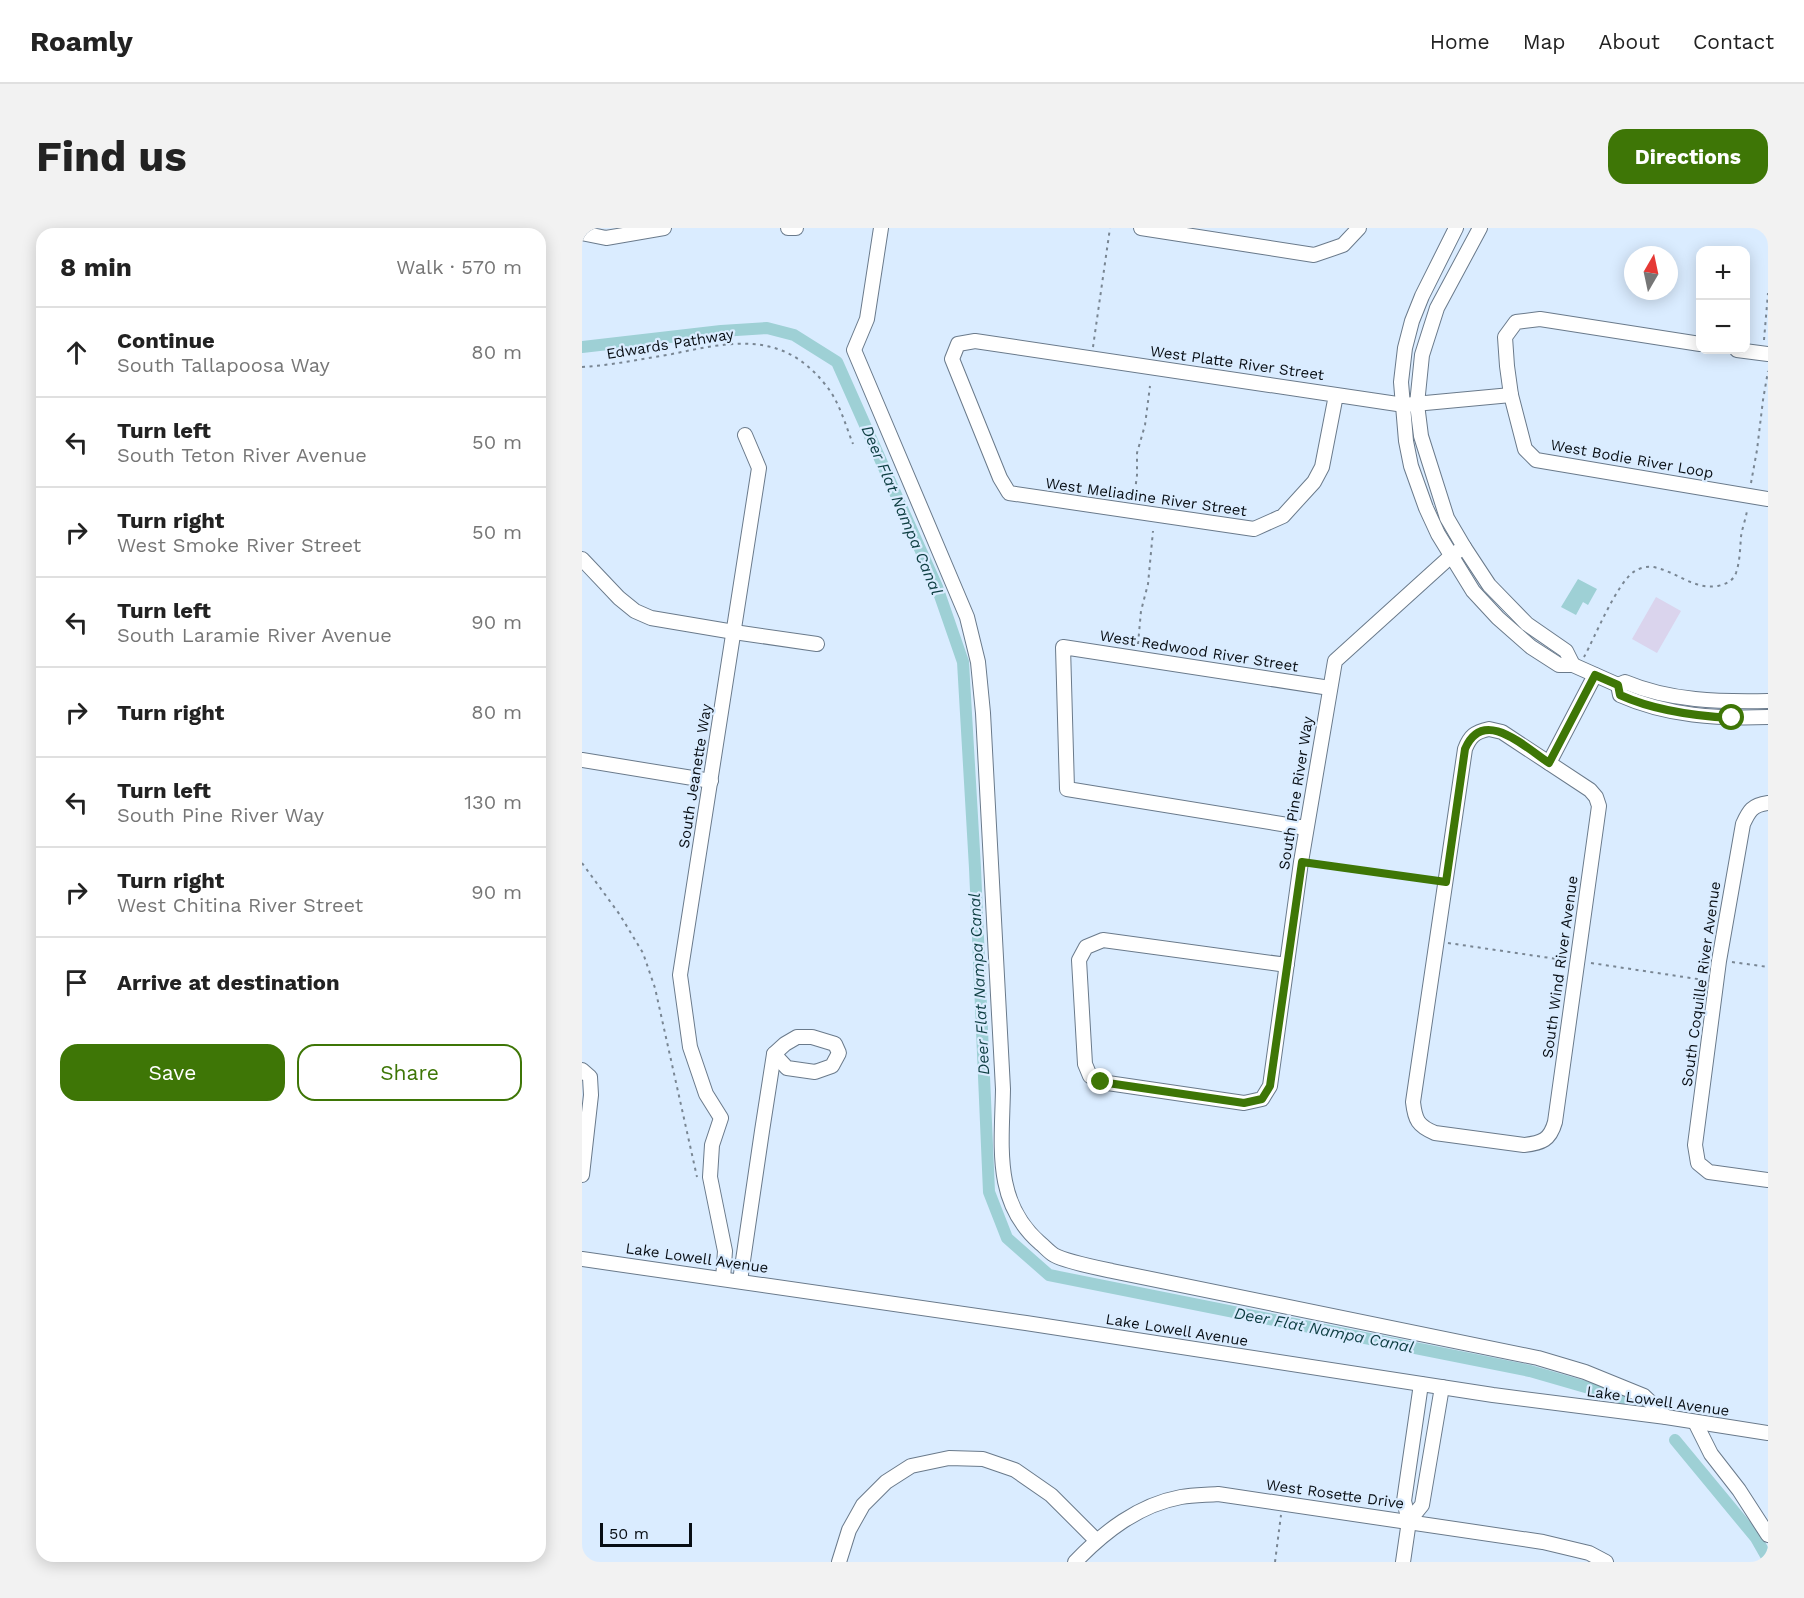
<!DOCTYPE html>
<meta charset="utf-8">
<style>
body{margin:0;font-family:"Work Sans",sans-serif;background:#f2f2f2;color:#222}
.controls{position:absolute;right:18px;top:18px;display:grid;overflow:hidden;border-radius:12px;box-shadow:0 3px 15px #0003}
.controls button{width:54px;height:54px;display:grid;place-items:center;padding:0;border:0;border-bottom:2px solid #e0e0e0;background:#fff;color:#222;font:30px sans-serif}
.compass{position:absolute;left:1042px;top:18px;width:54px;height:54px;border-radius:50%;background:#fff;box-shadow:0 3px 15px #0003;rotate:9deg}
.scale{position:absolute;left:18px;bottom:15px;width:92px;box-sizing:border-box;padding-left:6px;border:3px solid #080e14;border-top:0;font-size:16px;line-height:21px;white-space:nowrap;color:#080e14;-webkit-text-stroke:4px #daecff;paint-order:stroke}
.stop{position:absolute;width:18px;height:18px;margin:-14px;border:4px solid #3e7606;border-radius:50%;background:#fff}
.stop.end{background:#3e7606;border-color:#fff;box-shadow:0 2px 6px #0008}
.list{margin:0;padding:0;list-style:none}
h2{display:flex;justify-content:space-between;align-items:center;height:78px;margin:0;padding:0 24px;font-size:26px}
h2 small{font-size:20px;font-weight:400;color:#767676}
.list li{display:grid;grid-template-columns:39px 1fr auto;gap:18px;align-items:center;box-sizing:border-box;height:90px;padding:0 24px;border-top:2px solid #e0e0e0}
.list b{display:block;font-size:22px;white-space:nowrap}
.list p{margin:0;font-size:20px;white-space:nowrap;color:#767676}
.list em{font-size:20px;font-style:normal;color:#767676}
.actions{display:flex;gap:12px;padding:18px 24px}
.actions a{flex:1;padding:14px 0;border:2px solid #3e7606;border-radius:18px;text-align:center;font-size:21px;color:#3e7606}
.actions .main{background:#3e7606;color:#fff}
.icon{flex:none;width:33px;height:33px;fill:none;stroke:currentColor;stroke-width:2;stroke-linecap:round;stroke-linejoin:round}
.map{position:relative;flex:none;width:1186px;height:1334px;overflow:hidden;border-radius:18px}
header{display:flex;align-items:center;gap:36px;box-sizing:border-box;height:84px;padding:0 30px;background:#fff;border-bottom:2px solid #e0e0e0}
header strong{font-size:28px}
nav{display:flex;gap:33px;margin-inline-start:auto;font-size:21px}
.intro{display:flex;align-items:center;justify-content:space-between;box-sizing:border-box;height:144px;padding:0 36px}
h1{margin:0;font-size:42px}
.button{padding:15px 27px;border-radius:18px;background:#3e7606;color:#fff;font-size:21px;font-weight:700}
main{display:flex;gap:36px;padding:0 36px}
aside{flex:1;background:#fff;border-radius:18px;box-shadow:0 3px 15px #0003}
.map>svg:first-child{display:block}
</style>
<header>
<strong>Roamly</strong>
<nav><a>Home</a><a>Map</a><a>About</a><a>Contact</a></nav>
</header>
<div class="intro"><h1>Find us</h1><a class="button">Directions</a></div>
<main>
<aside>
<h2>8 min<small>Walk · 570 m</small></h2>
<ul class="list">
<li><svg class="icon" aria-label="ahead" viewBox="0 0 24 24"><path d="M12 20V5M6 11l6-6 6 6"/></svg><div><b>Continue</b><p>South Tallapoosa Way</p></div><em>80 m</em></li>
<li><svg class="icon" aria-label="left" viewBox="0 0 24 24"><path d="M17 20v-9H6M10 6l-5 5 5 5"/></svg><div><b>Turn left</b><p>South Teton River Avenue</p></div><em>50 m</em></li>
<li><svg class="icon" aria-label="right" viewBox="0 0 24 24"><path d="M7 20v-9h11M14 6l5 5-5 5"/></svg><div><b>Turn right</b><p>West Smoke River Street</p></div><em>50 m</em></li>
<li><svg class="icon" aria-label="left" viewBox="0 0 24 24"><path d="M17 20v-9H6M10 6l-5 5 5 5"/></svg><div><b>Turn left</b><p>South Laramie River Avenue</p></div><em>90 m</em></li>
<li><svg class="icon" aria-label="right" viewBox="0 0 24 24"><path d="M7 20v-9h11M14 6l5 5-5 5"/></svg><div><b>Turn right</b></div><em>80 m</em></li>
<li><svg class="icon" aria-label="left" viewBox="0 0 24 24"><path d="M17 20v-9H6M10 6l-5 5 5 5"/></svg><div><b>Turn left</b><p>South Pine River Way</p></div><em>130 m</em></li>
<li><svg class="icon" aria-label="right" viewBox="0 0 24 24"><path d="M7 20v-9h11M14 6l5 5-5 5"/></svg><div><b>Turn right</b><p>West Chitina River Street</p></div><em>90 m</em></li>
<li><svg class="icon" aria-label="arrive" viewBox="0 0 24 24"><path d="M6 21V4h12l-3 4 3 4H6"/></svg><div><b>Arrive at destination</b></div></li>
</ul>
<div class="actions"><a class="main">Save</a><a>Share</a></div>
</aside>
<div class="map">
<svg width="1186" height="1334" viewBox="0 0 1186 1334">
<rect width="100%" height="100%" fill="#daecff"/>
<!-- green -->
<polygon fill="#dad4ed" points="1074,369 1099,383 1075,425 1050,411"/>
<!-- water -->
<polygon fill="#9ed0d5" points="996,351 1015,361 1006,377 1001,374 994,387 979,379"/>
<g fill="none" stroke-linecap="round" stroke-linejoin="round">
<!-- canal -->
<g stroke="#9ed0d5" stroke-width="12">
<polyline points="0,119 139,103 185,100 212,107 255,134 355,359 381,434 393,640 407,964 425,1010 467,1047 948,1143 1052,1173"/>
<polyline points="1093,1212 1174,1310 1186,1331"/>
</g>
<!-- minor casing -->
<g stroke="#6a7a8b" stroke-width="16">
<g id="minor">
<polyline points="206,0 214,0"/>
<path d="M299 0 285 91 272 122 385 389 396 434 401 485 421 861C420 918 411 974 458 1015 463 1019 467 1024 472 1027 482 1033 516 1040 530 1043L956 1130 1003 1144 1062 1168 1084 1189"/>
<polyline points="559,0 732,27 761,17 777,0"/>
<path d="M874 0 840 68 830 93 823 120 819 154 824 213 829 238 844 280 856 306 891 363 916 390 949 419 977 437H991L1036 457 1043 454C1088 473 1137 474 1186 473"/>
<polyline points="898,0 855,80 840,127 835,176 839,208 865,290 882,319 907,357 945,396 984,423 991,437"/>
<polyline points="0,5 24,10 82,0"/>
<polyline points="1118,116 958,91 934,94 923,109 925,138 929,167 943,221 954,232 1186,271"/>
<polyline points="1155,122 1186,126"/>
<polyline points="754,167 740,239 732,254 701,288 672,301 427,265 418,250 370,131 376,116 393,113 822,177 929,167"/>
<polyline points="0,331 37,370 53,383 69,390 152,404 235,416"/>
<path d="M1036 457 1038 467C1085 488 1136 491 1186 489"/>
<path d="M907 501 920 504 1008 562 1014 569 1017 578 973 894C968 912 960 915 942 917L853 905C836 898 833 892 831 874L883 521C888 508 893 504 907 501Z"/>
<polyline points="0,532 129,553"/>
<polyline points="967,535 1013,447"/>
<path d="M1186 575C1170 577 1167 583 1161 596L1137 733 1113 917 1116 935 1127 944 1186 952"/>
<polyline points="724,600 485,561 481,419 748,460"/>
<polyline points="705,737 521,712 504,719 497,732 503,836 508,848 519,854 662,875 680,871 688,858 719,634 753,433 869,328 882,319"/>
<polygon points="215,809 230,809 253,816 257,825 250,838 233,844 205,840 192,826 203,816"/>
<polyline points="0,842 8,849 9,867 0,947"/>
<polyline points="0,1031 444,1095 911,1167 1084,1189 1186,1205"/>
<polyline points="141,1051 143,1023 128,949 130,917 139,890 124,866 108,819 98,747 177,240 163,207"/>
<polyline points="158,1053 180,903 192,826"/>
<polyline points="839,1156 822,1273 827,1293 840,1277 860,1159"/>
<polyline points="1113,1194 1129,1226 1157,1262 1186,1307"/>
<polyline points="257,1334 267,1302 281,1277 304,1254 329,1238 367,1230 401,1231 433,1242 469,1267 514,1312"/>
<path d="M493 1334C522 1304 556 1277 599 1269 611 1267 624 1267 636 1266L961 1314 1007 1325 1024 1334"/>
<polyline points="821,1334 827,1293"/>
</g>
</g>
<!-- path -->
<g stroke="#798693" stroke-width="2" stroke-dasharray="3 4.5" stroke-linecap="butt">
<polyline points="1182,112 1186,65"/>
<polyline points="511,119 528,0"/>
<path d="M0 139C31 137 60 131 90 126 148 114 199 102 242 155 257 172 263 196 271 216"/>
<polyline points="1169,255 1175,222 1181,172 1186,143"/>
<polyline points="552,271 555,247 555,225 563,197 568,158"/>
<polyline points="556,416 559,383 566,356 571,303"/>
<path d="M1002 429C1013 409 1035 354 1053 343 1058 340 1065 338 1071 339 1094 343 1111 362 1136 358 1144 356 1151 353 1154 345 1158 333 1158 321 1159 309 1160 300 1164 291 1165 282"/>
<polyline points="0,635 38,687 61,725 73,760 115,949"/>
<polyline points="731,636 850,653"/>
<polyline points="866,715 982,732"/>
<polyline points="1150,734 1186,739"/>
<polyline points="1009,735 1122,752"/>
<polyline points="693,1334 699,1287"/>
</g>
<!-- minor -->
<use href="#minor" stroke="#fff" stroke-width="14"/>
</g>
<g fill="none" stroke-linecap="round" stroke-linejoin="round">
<!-- route -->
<path stroke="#3e7606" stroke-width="8" d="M519 854 662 875 680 871 688 858 720 634 864 654 883 521C901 478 943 519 967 535L1013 447 1036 457 1038 467C1073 483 1112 488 1150 490"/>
</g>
<g text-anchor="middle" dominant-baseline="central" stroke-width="4.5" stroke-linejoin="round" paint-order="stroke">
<!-- street labels -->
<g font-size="15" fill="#080e14" stroke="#daecff">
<text transform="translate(88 116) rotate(-9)">Edwards Pathway</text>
<text transform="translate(655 135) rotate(8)">West Platte River Street</text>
<text transform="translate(1050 231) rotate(10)">West Bodie River Loop</text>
<text transform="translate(564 269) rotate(8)">West Meliadine River Street</text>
<text transform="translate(617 423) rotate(9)">West Redwood River Street</text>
<text transform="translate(113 548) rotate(-81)">South Jeanette Way</text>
<text transform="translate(714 565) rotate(-81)">South Pine River Way</text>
<text transform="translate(978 739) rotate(-82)">South Wind River Avenue</text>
<text transform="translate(1119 756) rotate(-82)">South Coquille River Avenue</text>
<text transform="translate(115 1030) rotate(8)">Lake Lowell Avenue</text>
<text transform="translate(595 1102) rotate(9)">Lake Lowell Avenue</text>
<text transform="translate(1076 1173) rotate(8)">Lake Lowell Avenue</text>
<text transform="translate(753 1266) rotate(8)">West Rosette Drive</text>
</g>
<!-- water labels -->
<g font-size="16" font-style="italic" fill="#0e3e42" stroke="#daecff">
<text transform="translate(320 282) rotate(67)">Deer Flat Nampa Canal</text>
<text transform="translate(397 756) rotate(-93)">Deer Flat Nampa Canal</text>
<text transform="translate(742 1102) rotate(11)">Deer Flat Nampa Canal</text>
</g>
</g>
</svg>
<div class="controls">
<button>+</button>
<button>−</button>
</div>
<svg class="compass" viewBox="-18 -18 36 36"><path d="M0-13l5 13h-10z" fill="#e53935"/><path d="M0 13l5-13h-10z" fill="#767676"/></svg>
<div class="scale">50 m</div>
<div class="stop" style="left:1150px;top:490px"></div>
<div class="stop end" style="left:519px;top:854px"></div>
</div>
</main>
